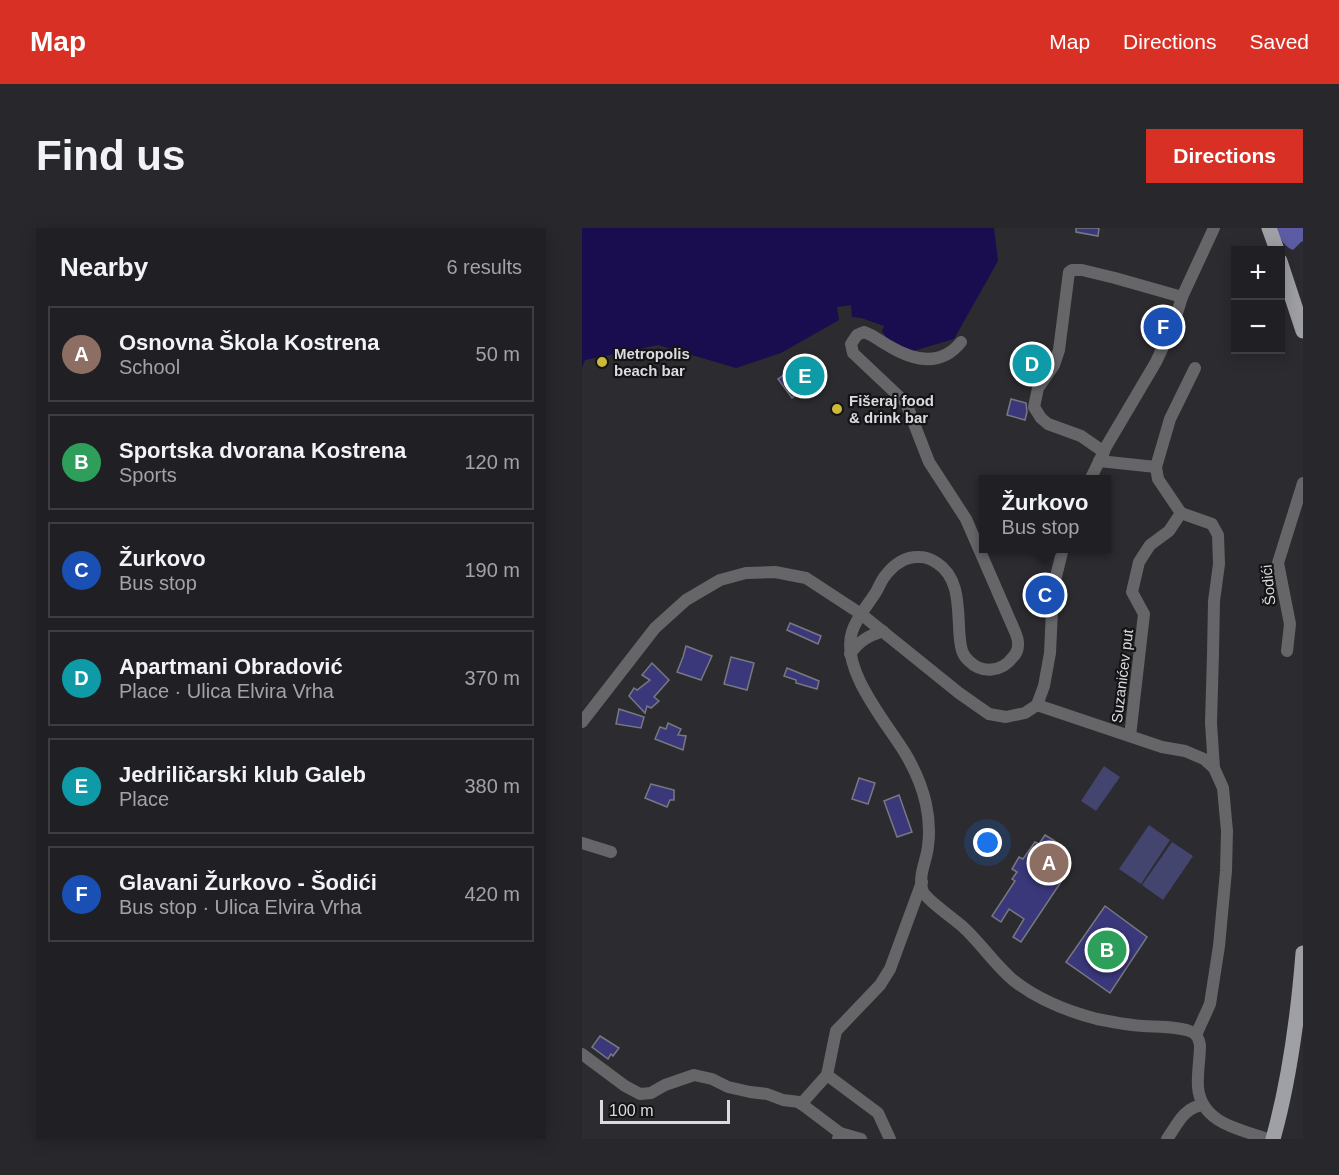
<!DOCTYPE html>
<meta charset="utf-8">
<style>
body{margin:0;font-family:Helvetica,sans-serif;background:#28282c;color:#f1f3f6}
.controls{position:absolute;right:18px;top:18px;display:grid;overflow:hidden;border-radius:0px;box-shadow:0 3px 15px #0003}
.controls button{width:54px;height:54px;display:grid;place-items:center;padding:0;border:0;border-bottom:2px solid #3d3e41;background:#202024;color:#f1f3f6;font:30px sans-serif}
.scale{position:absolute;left:18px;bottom:15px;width:130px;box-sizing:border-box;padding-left:6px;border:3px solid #dadbde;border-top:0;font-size:16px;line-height:21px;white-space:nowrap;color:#dadbde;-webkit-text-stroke:4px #141416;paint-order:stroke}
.you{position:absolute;left:406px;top:615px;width:21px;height:21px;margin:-15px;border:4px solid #fff;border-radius:50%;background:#1a73e8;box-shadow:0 0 0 9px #1a73e833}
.badge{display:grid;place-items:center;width:39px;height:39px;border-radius:50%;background:#d93025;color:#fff;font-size:20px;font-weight:700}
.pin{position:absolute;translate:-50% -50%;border:3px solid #fff;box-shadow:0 2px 6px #0006}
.popup{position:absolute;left:397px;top:247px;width:132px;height:78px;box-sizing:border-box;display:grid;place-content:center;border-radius:0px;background:#202024;filter:drop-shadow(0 2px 4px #0005);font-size:20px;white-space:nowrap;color:#a2a3a6}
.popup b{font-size:22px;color:#f1f3f6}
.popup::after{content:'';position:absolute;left:50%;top:100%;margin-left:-12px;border:12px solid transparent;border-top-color:#202024}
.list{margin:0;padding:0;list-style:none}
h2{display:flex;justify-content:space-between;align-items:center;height:78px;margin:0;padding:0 24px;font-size:26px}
h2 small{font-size:20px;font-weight:400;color:#a2a3a6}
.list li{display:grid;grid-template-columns:39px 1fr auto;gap:18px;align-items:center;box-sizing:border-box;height:96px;margin:0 12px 12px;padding:0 12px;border:2px solid #3d3e41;border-radius:0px}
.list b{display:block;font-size:22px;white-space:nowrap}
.list p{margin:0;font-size:20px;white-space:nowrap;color:#a2a3a6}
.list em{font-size:20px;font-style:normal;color:#a2a3a6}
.map{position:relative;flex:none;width:721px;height:911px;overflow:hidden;border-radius:0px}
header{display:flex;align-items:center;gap:36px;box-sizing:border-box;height:84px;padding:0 30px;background:#d93025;color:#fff}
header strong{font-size:28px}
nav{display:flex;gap:33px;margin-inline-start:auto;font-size:21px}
.intro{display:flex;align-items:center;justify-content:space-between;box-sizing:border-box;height:144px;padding:0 36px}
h1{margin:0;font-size:42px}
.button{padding:15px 27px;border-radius:0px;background:#d93025;color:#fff;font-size:21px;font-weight:700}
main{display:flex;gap:36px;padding:0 36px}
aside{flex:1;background:#202024;border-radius:0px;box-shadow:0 3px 15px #0003}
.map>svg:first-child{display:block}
</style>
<header>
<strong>Map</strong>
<nav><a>Map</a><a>Directions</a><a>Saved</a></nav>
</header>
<div class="intro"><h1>Find us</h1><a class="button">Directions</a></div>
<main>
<aside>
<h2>Nearby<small>6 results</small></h2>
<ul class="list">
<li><span class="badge" style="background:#8d6e63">A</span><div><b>Osnovna Škola Kostrena</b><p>School</p></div><em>50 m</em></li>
<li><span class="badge" style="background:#2e9e5b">B</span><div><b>Sportska dvorana Kostrena</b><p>Sports</p></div><em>120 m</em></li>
<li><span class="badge" style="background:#1a4fb4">C</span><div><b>Žurkovo</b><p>Bus stop</p></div><em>190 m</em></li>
<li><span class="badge" style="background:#0f9aa8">D</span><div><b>Apartmani Obradović</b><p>Place · Ulica Elvira Vrha</p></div><em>370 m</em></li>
<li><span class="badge" style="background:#0f9aa8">E</span><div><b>Jedriličarski klub Galeb</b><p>Place</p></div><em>380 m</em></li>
<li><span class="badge" style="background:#1a4fb4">F</span><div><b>Glavani Žurkovo - Šodići</b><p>Bus stop · Ulica Elvira Vrha</p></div><em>420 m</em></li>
</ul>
</aside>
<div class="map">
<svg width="721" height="911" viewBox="0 0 721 911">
<rect width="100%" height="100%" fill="#2b2b30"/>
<!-- green -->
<g fill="#44456f">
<polygon points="522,538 538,549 514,583 499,573"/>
<polygon points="567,597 588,612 559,656 537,641"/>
<polygon points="590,614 611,628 581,672 560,657"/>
</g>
<!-- forest -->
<path fill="#5b5ca3" d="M694 0H721V13L719 14 711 22C702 19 697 9 694 0Z"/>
<!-- water -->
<polygon fill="#190d4f" points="0,0 412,0 416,33 372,111 331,123 307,113 300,103 302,98 279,90 270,89 269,77 255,79 257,92 199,125 154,140 76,117 3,132 0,139"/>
<!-- building -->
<g fill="#3a387b" stroke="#78797f" stroke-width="1.5">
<polygon points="494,0 517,0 516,8 494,4"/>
<polygon points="449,123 463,134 452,149 437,138"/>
<polygon points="230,131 241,146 210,170 196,151 203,146 205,150"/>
<polygon points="429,171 444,175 445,184 443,192 425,187"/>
<polygon points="208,395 239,408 236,416 205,402"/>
<polygon points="104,418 130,428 119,452 95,444 101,429"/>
<polygon points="149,429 172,435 165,462 142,456"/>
<polygon points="70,435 87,452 72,469 77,473 69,480 65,478 63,485 47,468 52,460 55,462 68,452 60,447"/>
<polygon points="205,440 237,453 235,461 214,455 214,452 202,448"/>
<polygon points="37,481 62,489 59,500 34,496"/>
<polygon points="86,495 99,501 96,507 104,508 101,522 73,511 78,499 84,501"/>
<polygon points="277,550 293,555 286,576 270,571"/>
<polygon points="69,556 92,562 92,572 88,572 85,579 63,570"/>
<polygon points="317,567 330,604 315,609 302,573"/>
<polygon points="463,607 476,615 459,641 479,654 439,714 431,709 442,691 427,681 419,694 410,688 433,653 430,651 435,644 430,641 437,629 441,631 453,614 457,616"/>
<polygon points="523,678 565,709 528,765 484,734"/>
<polygon points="18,808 37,820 31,828 29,826 26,831 10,819"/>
</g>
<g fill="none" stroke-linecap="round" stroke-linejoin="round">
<!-- minor -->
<g stroke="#666669" stroke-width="12">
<path d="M379 114C359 139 332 133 307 118 298 113 291 107 282 104L275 107 269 116 271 125 324 175 347 234 384 291 431 399C433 404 437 411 436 417 436 422 434 426 431 429 420 444 400 446 387 433 380 427 379 420 378 412 375 385 380 351 355 335 349 331 345 329 338 329 323 328 312 336 303 348 299 353 297 359 294 364 286 377 274 390 270 404 258 441 304 494 323 525 332 540 340 558 344 576 347 590 348 604 346 618 345 632 335 649 341 664 346 673 371 690 380 698 398 714 412 736 431 752 456 772 484 783 515 791 530 794 546 797 561 798 575 799 600 798 612 805 616 808 617 812 618 817 618 831 615 845 616 859 619 895 657 901 686 911"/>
<polyline points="522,224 499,208 466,196 459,190 452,179 456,160 472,137 477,122 487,44 490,42 500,42 533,50 600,69"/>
<polyline points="517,233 574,239"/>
<polyline points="508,252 525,217 574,134 592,95 600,69 632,0"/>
<polyline points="599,285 630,296 636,307 637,336 632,373 631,426 629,495 632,540"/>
<polyline points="705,423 708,396 696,335 721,255"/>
<path d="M268 426C277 413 286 408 301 403"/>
<polyline points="455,477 580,519 603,523 622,531 632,540 641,560 645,603 644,643 637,718 628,776 614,807"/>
<polyline points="0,494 73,400 104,372 138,352 164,345 193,344 224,350 279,386 377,465 407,486 424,489 443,485 455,477 462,458 468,425 471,361 481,320"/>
<polyline points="548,508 562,386 550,364 557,334 568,317 587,303 599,285 576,251 574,239 588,191 613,140"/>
<polyline points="0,615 29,624"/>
<polyline points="0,826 43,858 58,866 69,865 83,857 112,847 130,851 146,859 168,864 185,866 201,872 217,874 258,905 256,911"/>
<polyline points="245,847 296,885 308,911"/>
<polyline points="219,876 245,847 254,803 298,757 308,741 340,654"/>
<polyline points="258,905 279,911"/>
<path d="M585 911C595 897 602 879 621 877"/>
</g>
<!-- major -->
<g stroke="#9fa0a5" stroke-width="15">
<polyline points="687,0 695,22"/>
<polyline points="698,33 721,103"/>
<path d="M691 911C708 850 716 788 721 725"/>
</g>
</g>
<!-- markers -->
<g fill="#cbba39" stroke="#141416" stroke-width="2">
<circle cx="20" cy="134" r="6"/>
<circle cx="255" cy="181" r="6"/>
</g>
<g text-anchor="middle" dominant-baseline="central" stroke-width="4.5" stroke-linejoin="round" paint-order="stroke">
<!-- poi labels -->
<g font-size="15" font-weight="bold" fill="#dadbde" stroke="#141416" text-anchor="start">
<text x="32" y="125">Metropolis<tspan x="32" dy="17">beach bar</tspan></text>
<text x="267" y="172">Fišeraj food<tspan x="267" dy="17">&amp; drink bar</tspan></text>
</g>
<!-- street labels -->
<g font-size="15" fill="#dadbde" stroke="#141416">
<text transform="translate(686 357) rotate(-96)">Šodići</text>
<text transform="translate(540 448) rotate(-83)">Suzanićev put</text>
</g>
</g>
</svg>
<div class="controls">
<button>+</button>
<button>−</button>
</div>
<div class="scale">100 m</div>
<div class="you"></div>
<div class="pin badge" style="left:467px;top:635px;background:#8d6e63">A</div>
<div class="pin badge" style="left:525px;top:722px;background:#2e9e5b">B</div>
<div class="pin badge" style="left:463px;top:367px;background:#1a4fb4">C</div>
<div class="popup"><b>Žurkovo</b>Bus stop</div>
<div class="pin badge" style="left:450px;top:136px;background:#0f9aa8">D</div>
<div class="pin badge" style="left:223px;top:148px;background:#0f9aa8">E</div>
<div class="pin badge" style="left:581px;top:99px;background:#1a4fb4">F</div>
</div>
</main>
